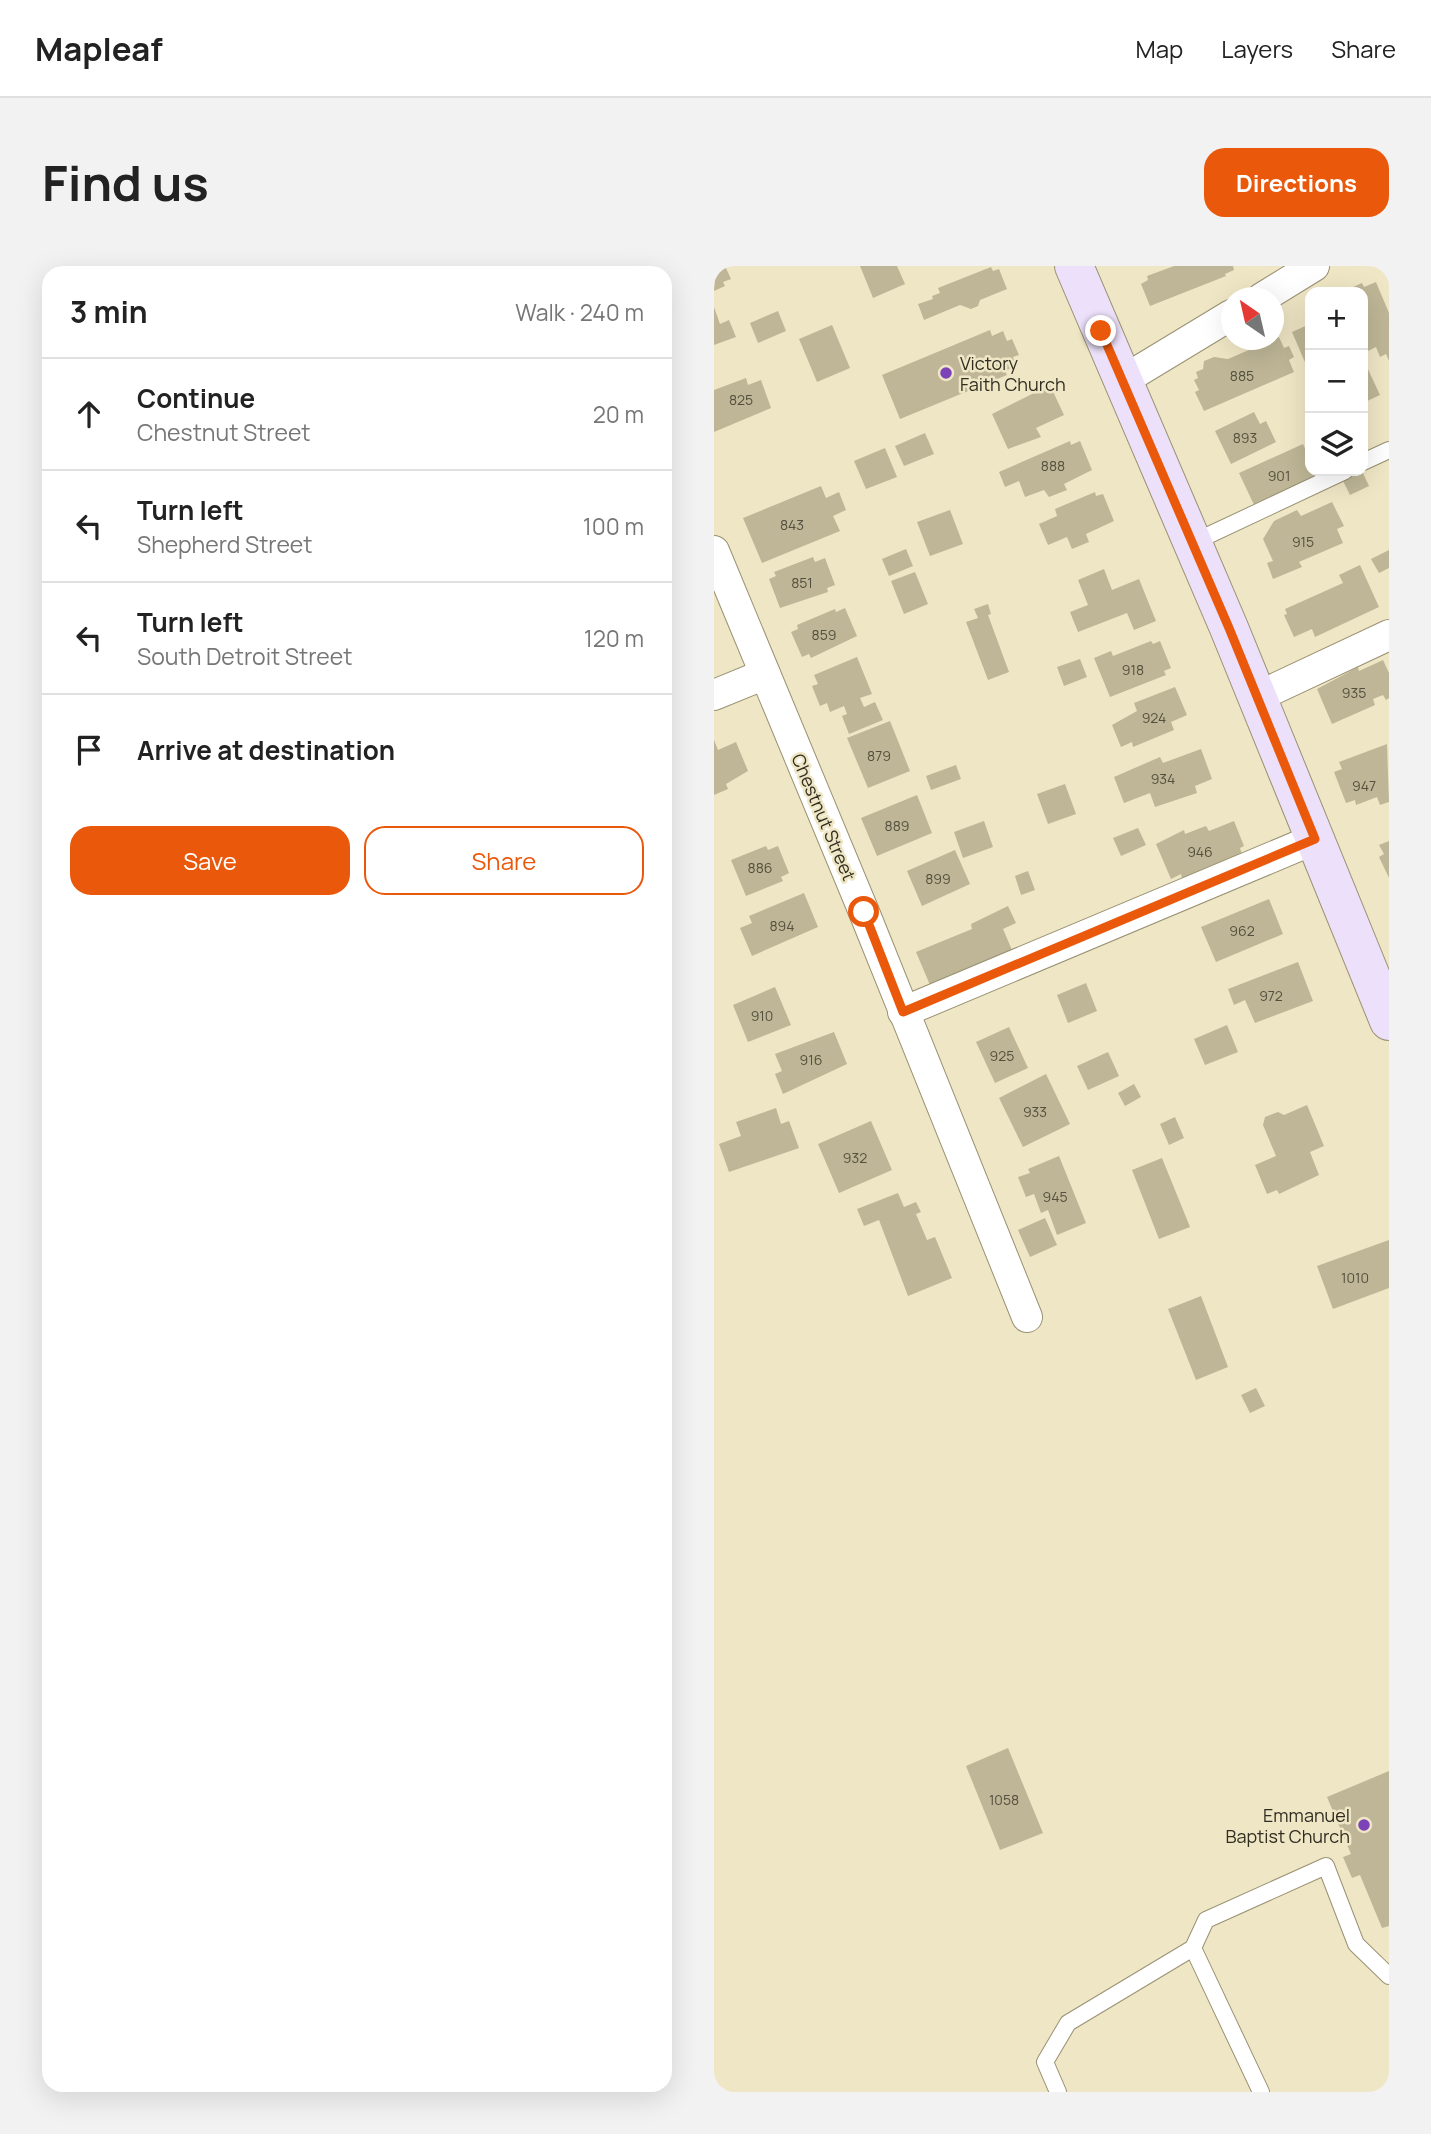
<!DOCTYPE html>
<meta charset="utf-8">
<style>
body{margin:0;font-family:Manrope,sans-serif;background:#f2f2f2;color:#222}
.controls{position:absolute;right:21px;top:21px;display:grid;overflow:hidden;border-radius:14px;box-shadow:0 7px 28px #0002}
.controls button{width:63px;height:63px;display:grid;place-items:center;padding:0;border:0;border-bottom:2px solid #e0e0e0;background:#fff;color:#222;font:35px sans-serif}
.compass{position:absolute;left:507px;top:21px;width:63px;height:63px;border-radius:50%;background:#fff;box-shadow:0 7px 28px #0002;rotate:326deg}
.stop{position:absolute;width:21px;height:21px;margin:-16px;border:5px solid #ea580c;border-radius:50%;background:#fff}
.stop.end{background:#ea580c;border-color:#fff;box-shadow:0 2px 7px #0008}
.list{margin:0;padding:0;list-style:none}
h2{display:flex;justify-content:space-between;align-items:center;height:91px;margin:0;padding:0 28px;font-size:30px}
h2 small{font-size:23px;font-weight:400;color:#767676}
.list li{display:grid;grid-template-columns:46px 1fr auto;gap:21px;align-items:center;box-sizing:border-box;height:112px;padding:0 28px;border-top:2px solid #e0e0e0}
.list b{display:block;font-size:26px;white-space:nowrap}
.list p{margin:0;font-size:23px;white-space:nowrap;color:#767676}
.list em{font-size:23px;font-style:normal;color:#767676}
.actions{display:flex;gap:14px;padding:21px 28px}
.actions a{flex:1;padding:16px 0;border:2px solid #ea580c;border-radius:21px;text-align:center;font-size:24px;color:#ea580c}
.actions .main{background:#ea580c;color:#fff}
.icon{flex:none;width:38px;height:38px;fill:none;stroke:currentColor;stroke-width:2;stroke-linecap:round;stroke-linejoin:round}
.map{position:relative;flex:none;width:675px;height:1826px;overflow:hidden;border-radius:21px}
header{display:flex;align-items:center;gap:42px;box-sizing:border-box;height:98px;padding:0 35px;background:#fff;border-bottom:2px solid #e0e0e0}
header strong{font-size:33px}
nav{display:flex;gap:38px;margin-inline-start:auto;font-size:24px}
.intro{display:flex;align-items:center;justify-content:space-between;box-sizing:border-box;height:168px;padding:0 42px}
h1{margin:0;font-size:49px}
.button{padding:18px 32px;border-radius:21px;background:#ea580c;color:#fff;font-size:24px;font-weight:700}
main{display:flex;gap:42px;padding:0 42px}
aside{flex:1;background:#fff;border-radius:21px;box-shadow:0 7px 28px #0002}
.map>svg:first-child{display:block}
</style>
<header>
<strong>Mapleaf</strong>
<nav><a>Map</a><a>Layers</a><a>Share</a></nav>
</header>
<div class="intro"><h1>Find us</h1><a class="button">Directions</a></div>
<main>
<aside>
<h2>3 min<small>Walk · 240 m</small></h2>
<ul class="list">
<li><svg class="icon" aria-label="ahead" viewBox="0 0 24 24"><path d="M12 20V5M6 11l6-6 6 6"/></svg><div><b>Continue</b><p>Chestnut Street</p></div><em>20 m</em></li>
<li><svg class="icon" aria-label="left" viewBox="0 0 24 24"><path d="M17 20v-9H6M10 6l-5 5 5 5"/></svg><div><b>Turn left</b><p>Shepherd Street</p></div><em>100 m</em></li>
<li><svg class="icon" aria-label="left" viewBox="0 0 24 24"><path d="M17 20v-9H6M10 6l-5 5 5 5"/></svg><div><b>Turn left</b><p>South Detroit Street</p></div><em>120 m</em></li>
<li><svg class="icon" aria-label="arrive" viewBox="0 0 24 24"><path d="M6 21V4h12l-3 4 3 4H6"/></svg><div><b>Arrive at destination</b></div></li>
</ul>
<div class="actions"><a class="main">Save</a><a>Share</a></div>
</aside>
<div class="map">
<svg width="675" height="1826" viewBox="0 0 675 1826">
<rect width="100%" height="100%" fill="#efe6c5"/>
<!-- building -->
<g fill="#beb696">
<polygon points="2,0 11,0 17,13 9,16 11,20 0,25"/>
<polygon points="146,0 183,0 191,18 159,32"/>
<polygon points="460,0 519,0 520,4 511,8 512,10 436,40 427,18 434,14 433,10"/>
<polygon points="277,1 279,5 285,3 293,23 266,34 264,40 257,43 246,39 210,54 204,38 219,33 218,30 226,27 224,22"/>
<polygon points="662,16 675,47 675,95 672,88 666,91 662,81 652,86 649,78 649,26 628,26 648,17 650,21"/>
<polygon points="0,41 6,58 15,54 22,71 0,79"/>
<polygon points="64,45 72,65 44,77 36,57"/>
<polygon points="596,58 596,108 578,66"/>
<polygon points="118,59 136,102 103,116 85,73"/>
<polygon points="276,64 278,70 289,65 293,75 298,73 305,89 299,91 302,100 291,105 293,109 186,153 168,109"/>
<polygon points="565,71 570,82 575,80 580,91 575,94 580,106 490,145 481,126 485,124 480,114 484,112 482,106 489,103 490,95 500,91 514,93"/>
<polygon points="653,101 666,129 649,137 649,103"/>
<polygon points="32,112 34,119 47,114 57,142 0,166 0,124"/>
<polygon points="336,119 350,149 322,162 327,171 294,183 278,148"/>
<polygon points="540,146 546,158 552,155 562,176 517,198 501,165"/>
<polygon points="211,167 220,188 190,200 181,180"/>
<polygon points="356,175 357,179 366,175 378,204 350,218 353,224 335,231 330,224 311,231 305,215 291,221 285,206"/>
<polygon points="589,178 596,193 596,205 602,205 605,211 541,241 525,207"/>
<polygon points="171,182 183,211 152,223 140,195"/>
<polygon points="648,205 655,220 636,229 628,213"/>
<polygon points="107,220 112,232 125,226 132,244 119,250 126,265 48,297 29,252"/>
<polygon points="381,226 382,230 389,228 400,255 372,268 375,276 358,283 353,271 334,279 325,258 343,250 341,243"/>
<polygon points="618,236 630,260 623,263 629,277 585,296 588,301 559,313 553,297 559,295 549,273 560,255 583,244 587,250"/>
<polygon points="236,244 249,278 216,290 203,256"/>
<polygon points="192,283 199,300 175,310 168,293"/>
<polygon points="675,284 675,302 665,307 657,293"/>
<polygon points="99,291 101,296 111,292 121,319 113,322 114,326 66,342 55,313 62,310 60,306"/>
<polygon points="646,299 665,341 601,371 598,363 580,371 570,349 573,348 571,343 629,317 625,309"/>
<polygon points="390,303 398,324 425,313 442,355 420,364 413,347 364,366 356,346 374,339 364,314"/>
<polygon points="201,306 214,338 190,348 177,315"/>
<polygon points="274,338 277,348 274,349 295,406 274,414 252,356 264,352 260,343"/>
<polygon points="131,342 143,370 97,392 95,388 88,391 77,366 84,363 83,359 121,343 122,346"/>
<polygon points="437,375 439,378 446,375 457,402 450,405 452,409 396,431 380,392 397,385 399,390"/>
<polygon points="143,391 158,428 146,432 150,441 161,436 169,454 135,468 128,450 133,448 130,440 116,446 113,437 106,440 98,420 104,418 100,409"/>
<polygon points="366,393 373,411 350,420 343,401"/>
<polygon points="669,394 675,407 675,432 672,434 669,429 659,433 661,439 618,458 603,423 644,401 645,405"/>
<polygon points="461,421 473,449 457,456 460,464 419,481 418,476 407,481 398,459 423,445 420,437"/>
<polygon points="176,455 196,505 154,522 133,472"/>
<polygon points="0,474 4,484 22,476 34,505 12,518 14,523 0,529"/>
<polygon points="673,478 675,536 666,539 663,531 642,539 641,534 632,537 620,506 628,503 625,496"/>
<polygon points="487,483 498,513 481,520 483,527 441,541 436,527 410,537 400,511 446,491 449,497"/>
<polygon points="242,499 247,513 217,524 212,510"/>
<polygon points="351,518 362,548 334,558 323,528"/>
<polygon points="203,529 218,567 163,590 147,552"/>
<polygon points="270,555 279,581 249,592 240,566"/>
<polygon points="520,555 530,580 526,582 528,588 468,613 467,608 457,613 442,578 470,564 471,568 492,560 495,565"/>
<polygon points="424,562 432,579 407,590 399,572"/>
<polygon points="675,575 675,612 665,591 670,588 665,579"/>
<polygon points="52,580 54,584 64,580 75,607 67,611 69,615 32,630 17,594"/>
<polygon points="241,584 256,618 208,640 193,605"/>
<polygon points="314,605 321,624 307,629 301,610"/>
<polygon points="90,627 104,661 38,690 26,662 38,657 35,650"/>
<polygon points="555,633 569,668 502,696 487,661"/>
<polygon points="294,640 302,657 289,663 298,684 216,719 202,686 258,663 257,658"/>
<polygon points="584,696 599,735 541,757 531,734 520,739 514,723"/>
<polygon points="372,717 383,745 354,757 343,729"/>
<polygon points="61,721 77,759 34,776 19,739"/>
<polygon points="513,759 524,786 491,799 480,773"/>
<polygon points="295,761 314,802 281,817 262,776"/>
<polygon points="120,766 133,798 69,828 61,808 68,805 61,788"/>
<polygon points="394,786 405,810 374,824 363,800"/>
<polygon points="332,808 356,858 309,881 285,832"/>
<polygon points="420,818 427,831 411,840 404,827"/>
<polygon points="593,839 610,880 596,886 605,909 565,928 563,924 553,928 541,899 562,890 549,859 551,851 564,846 570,849"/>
<polygon points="62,842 67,858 75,855 85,882 15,906 5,878 27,870 22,856"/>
<polygon points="461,851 470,872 455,879 446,858"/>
<polygon points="157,855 178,904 125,927 104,878"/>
<polygon points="345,890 372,957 343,969 334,944 327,947 320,928 312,931 304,911 316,907 314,903"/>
<polygon points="448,892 476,961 445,973 418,904"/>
<polygon points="184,927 190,941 202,936 207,946 202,948 213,974 221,971 238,1012 194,1030 165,954 150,960 143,943"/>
<polygon points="331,952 343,979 316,991 304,964"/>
<polygon points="675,974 675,1022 619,1043 603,1000"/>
<polygon points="487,1030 514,1101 482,1114 454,1043"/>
<polygon points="542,1122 551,1140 536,1147 527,1129"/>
<polygon points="294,1482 329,1567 286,1584 252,1500"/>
<polygon points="675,1505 675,1660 668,1662 646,1609 638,1612 629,1591 637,1588 613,1531"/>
</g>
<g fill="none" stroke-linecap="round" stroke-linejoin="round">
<!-- lane casing -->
<g stroke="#999172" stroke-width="18">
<g id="lane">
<polyline points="649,196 675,184"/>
<polyline points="478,277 631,205"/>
<polyline points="344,1826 331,1796 354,1757 479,1682"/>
<polyline points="547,1826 479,1682 492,1654 612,1600 642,1678 675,1710"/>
</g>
</g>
<!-- street casing -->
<g stroke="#999172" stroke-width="32">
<g id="street">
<polyline points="548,32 600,0"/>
<polyline points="408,115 517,49"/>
<polyline points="0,285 150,646 313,1051"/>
<polyline points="0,429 51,408"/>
<polyline points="543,431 675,369"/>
<polyline points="189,746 601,573"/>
</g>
</g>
<!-- secondary casing -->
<g stroke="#999172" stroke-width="40">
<polyline id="secondary" points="360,0 515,362 675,755"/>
</g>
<!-- lane -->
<use href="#lane" stroke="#fff" stroke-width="16"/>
<!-- street -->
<use href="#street" stroke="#fff" stroke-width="30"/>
<!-- secondary -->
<use href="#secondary" stroke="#ece0fa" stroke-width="38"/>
</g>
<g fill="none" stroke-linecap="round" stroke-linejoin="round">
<!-- route -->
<polyline stroke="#ea580c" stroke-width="9" points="150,646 189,746 601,573 515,362 387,65"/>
</g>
<!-- markers -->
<g fill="#7c42b8" stroke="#efe6c5" stroke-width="2.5">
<circle cx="232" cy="107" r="7"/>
<circle cx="650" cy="1559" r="7"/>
</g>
<g text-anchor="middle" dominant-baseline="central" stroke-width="5" stroke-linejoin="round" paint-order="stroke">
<!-- number labels -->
<g font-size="14" fill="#544f3e">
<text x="528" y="109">885</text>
<text x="27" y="133">825</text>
<text x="531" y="171">893</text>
<text x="339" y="199">888</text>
<text x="565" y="209">901</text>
<text x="78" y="258">843</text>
<text x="589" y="275">915</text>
<text x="88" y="316">851</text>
<text x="110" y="368">859</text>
<text x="419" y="403">918</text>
<text x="640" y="426">935</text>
<text x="440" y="451">924</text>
<text x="165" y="489">879</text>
<text x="449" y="512">934</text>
<text x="650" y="519">947</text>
<text x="183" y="559">889</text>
<text x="486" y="585">946</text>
<text x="46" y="601">886</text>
<text x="224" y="612">899</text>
<text x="68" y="659">894</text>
<text x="528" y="664">962</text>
<text x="557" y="729">972</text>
<text x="48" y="749">910</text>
<text x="288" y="789">925</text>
<text x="97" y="793">916</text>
<text x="321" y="845">933</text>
<text x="141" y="891">932</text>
<text x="341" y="930">945</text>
<text x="641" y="1011">1010</text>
<text x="290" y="1533">1058</text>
</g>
<!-- poi labels -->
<g font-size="18" fill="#302d20" stroke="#efe6c5" text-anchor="start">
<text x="246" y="97">Victory<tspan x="246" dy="21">Faith Church</tspan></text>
<text x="636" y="1549" text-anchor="end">Emmanuel<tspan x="636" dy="21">Baptist Church</tspan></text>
</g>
<!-- street labels -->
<g font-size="18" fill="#302d20" stroke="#efe6c5">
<text transform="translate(110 551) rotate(67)">Chestnut Street</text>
</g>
</g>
</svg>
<div class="controls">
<button>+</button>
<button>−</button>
<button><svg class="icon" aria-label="layers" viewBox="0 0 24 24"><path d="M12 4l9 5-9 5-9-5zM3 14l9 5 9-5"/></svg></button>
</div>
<svg class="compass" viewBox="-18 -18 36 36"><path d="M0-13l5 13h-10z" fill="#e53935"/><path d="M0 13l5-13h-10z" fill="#767676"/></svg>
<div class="stop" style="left:150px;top:646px"></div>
<div class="stop end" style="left:387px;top:65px"></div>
</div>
</main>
